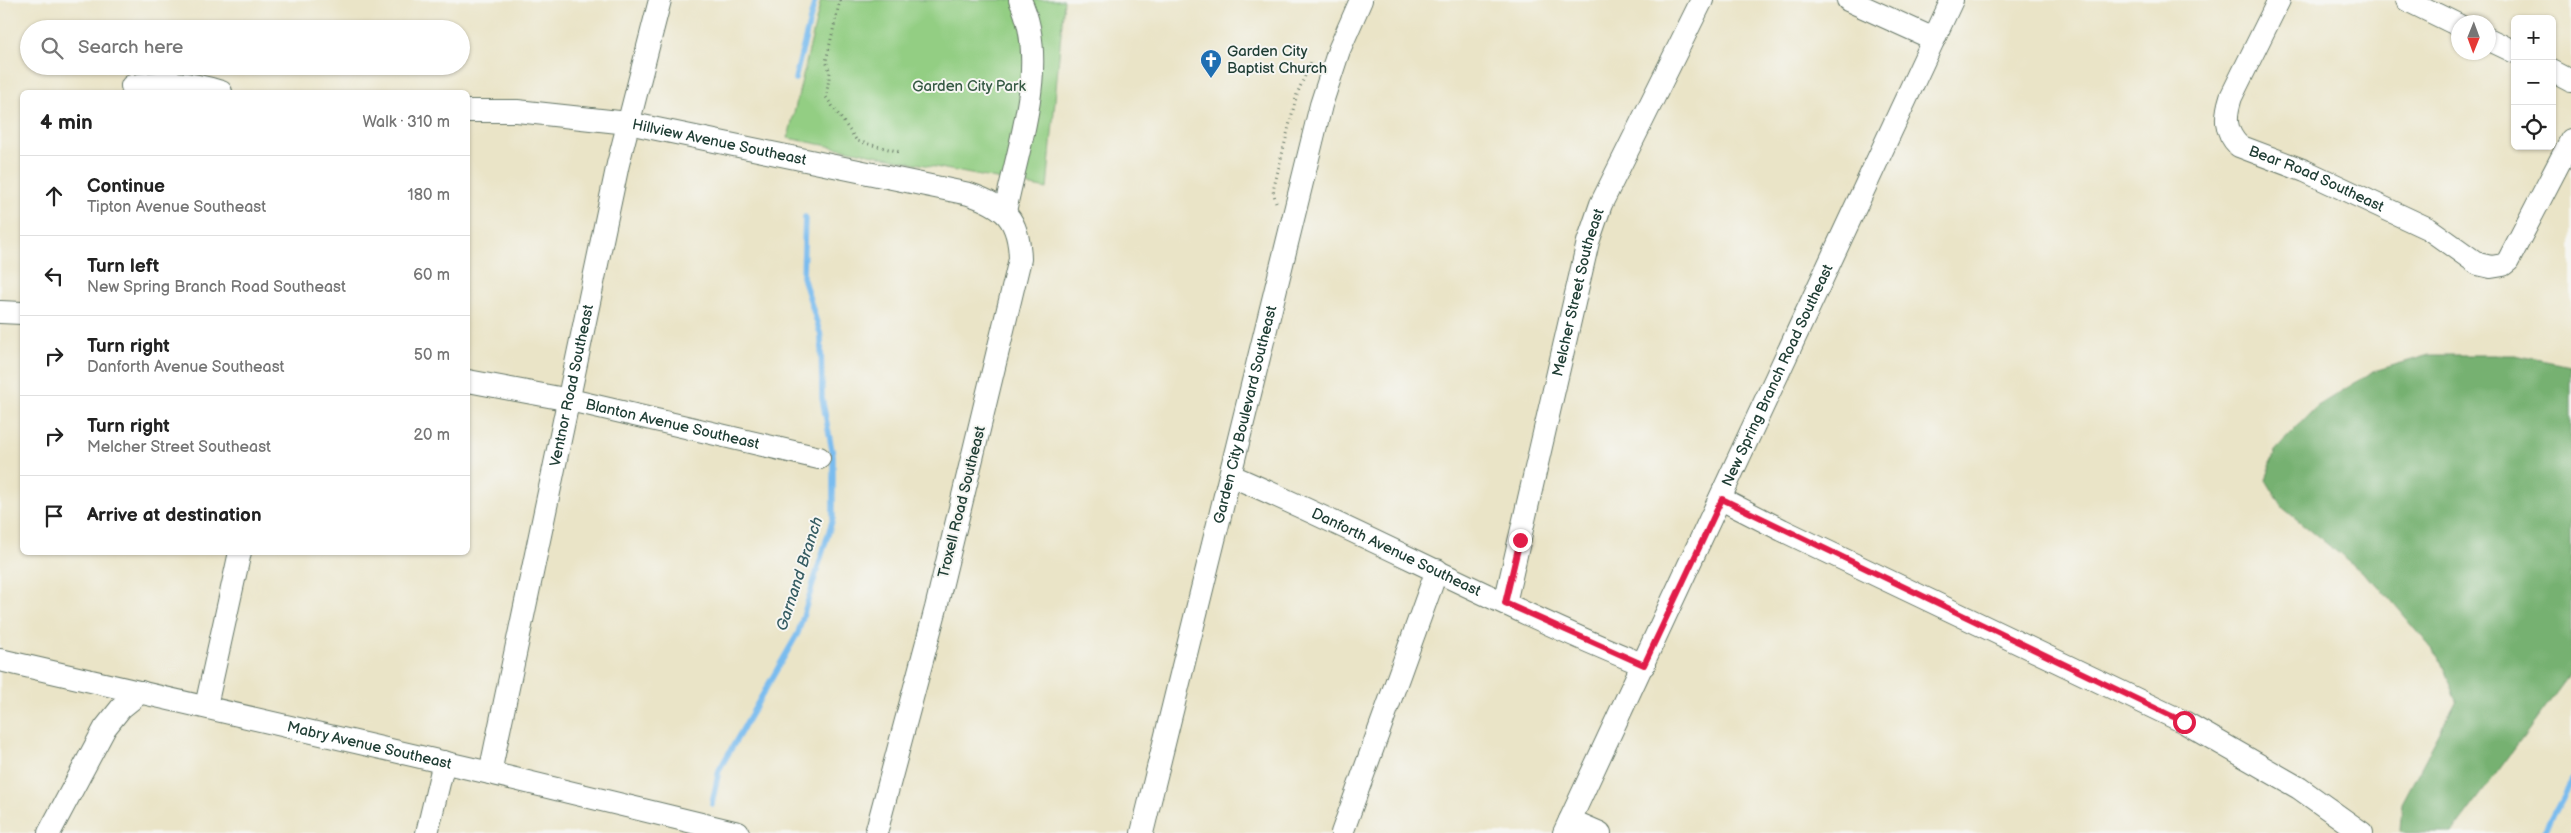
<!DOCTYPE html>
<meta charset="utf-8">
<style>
body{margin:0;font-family:"Balsamiq Sans",sans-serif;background:#f6f6f6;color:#222}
.controls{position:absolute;right:15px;top:15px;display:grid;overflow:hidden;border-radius:8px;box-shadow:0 1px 4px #0004}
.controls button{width:45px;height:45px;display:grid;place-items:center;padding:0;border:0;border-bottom:1px solid #e0e0e0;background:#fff;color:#222;font:25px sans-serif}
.compass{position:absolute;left:2451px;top:15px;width:45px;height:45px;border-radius:50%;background:#fff;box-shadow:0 1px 4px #0004;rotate:181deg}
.stop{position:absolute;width:15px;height:15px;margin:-11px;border:4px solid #e11d48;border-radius:50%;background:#fff}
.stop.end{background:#e11d48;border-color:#fff;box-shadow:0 1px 5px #0008}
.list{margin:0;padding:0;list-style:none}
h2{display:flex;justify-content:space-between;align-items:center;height:65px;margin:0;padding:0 20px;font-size:21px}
h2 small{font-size:16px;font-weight:400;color:#767676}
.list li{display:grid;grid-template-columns:32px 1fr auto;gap:15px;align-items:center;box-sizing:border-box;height:80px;padding:0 20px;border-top:1px solid #e0e0e0}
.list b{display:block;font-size:19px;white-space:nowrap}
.list p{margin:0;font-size:16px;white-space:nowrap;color:#767676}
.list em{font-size:16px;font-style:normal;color:#767676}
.icon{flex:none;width:28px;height:28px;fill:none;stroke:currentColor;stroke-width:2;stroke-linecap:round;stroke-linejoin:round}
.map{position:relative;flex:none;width:2571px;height:833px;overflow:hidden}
.search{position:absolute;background:#fff;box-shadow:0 1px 4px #0004;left:20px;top:20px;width:450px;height:55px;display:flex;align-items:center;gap:12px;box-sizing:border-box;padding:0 18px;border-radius:28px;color:#767676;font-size:19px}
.panel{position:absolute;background:#fff;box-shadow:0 1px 4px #0004;left:20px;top:90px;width:450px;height:465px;border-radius:8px}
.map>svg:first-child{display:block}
</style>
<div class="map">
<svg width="2571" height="833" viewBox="0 0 2571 833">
<rect width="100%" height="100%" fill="#f6f6f2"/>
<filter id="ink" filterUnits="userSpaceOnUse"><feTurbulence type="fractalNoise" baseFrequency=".02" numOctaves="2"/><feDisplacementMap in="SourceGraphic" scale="10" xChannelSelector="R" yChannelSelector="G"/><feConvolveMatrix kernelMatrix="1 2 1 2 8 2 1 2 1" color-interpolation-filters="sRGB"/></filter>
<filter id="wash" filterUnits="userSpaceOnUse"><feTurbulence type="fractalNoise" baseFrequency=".0096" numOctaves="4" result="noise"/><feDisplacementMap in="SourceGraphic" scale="20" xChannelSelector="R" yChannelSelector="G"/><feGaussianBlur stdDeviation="1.12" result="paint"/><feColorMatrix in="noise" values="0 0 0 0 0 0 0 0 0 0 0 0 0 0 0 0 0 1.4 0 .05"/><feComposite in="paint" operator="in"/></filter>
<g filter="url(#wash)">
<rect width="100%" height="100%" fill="#eae4c7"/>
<!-- green -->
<polygon fill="#93ce83" stroke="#59865c" points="821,0 1064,0 1047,189 788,138"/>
<!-- forest -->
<polygon fill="#76b171" stroke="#4a7752" points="2429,355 2515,355 2571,366 2571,673 2452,833 2403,833 2400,831 2402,803 2457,700 2439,657 2380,587 2283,508 2266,480 2275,450 2316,407 2374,371"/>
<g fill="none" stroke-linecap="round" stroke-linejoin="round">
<!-- stream -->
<g stroke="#79bcef" stroke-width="5.5">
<polyline points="795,79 815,0"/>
<polyline points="712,804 719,770 798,633 833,518 833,455 822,398 821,336 803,277 805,217"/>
<polyline points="2543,833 2571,781"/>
</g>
</g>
</g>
<g filter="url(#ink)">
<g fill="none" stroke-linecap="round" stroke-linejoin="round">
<!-- minor casing -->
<g stroke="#667767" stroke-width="24">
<g id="minor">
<polyline points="1848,0 1934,39"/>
<path id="s1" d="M2279 0 2231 97C2225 116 2224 131 2239 146L2305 171 2429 229 2478 264 2491 267 2503 265 2508 261 2571 140"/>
<polyline points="2407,0 2458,25"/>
<polyline points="2488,39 2515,52"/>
<polyline points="2552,71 2571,81"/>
<path d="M132 86C164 80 190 82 221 92"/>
<path id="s2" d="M468 111H517L628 123 969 194C1005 206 1019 219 1020 259L936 608 876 833"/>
<path d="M1005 212C1017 148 1050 63 1020 0"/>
<polyline points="0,312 22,313"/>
<path id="s3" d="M468 381 570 400 819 458"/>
<path id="s4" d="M1232 476C1371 536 1504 608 1644 665"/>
<polyline points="1721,499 1782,530 2184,722 2299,788 2362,833"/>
<path id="s5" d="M1505 603 1588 242 1601 204 1702 0"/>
<path id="s6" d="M0 660 490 773 738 833"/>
<polyline points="206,706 240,552"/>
<path id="s7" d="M490 773 618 164 660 0"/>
<polyline points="1570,820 1600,833"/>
<polyline points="49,833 105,728 121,708 141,692"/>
<polyline points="427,833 444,762"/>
<path id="s8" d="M1142 833 1321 105 1339 50 1361 0"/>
<polyline points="1342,833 1437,570"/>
<path id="s9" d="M1564 833 1952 0"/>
</g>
</g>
<!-- path -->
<g stroke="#667767" stroke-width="3" stroke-dasharray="1 4" stroke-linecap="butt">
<polyline points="840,0 826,61 830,72 826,97 857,141 900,152"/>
<polyline points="1276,202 1273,191 1297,94 1311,62"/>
</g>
<!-- minor -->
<use href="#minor" stroke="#fff" stroke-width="22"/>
</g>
</g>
<g fill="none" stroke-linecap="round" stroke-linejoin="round" filter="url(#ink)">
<!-- route -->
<polyline stroke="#e11d48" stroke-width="6" points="1520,540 1505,603 1644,665 1722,499 2184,722"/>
</g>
<!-- icons -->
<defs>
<g id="church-pin" transform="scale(1.125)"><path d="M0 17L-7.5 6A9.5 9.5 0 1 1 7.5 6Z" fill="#1f6fb2" stroke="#f6f6f2"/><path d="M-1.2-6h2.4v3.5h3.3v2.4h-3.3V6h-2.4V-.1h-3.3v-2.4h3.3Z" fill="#fff"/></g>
</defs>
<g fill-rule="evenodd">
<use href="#church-pin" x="1211" y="60"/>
</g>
<g text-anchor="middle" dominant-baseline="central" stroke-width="4" stroke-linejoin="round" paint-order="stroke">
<!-- poi labels -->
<g font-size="15" fill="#1f3d34" stroke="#f6f6f2" text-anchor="start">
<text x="1227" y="51">Garden City<tspan x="1227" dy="17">Baptist Church</tspan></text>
</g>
<!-- park labels -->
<g font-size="15" fill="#365a44" stroke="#f6f6f2">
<text x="969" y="86">Garden City Park</text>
</g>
<!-- street labels -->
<g font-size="15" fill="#1f3d34" stroke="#f6f6f2">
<text stroke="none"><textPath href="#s2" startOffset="254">Hillview Avenue Southeast</textPath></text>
<text stroke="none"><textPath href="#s1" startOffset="245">Bear Road Southeast</textPath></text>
<text stroke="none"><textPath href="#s5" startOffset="319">Melcher Street Southeast</textPath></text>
<text stroke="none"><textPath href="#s9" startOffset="505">New Spring Branch Road Southeast</textPath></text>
<text stroke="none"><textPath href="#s7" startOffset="396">Ventnor Road Southeast</textPath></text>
<text stroke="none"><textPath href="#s8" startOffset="431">Garden City Boulevard Southeast</textPath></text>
<text stroke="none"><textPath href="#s3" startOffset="209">Blanton Avenue Southeast</textPath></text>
<text transform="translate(962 502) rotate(-76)">Troxell Road Southeast</text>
<text stroke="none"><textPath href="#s4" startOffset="181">Danforth Avenue Southeast</textPath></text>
<text stroke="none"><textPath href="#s6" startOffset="379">Mabry Avenue Southeast</textPath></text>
</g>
<!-- water labels -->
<g font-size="16" font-style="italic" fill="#365d63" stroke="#f6f6f2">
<text transform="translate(800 574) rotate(-72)">Garnand Branch</text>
</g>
</g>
</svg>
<div class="controls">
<button>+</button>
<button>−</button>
<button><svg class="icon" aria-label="locate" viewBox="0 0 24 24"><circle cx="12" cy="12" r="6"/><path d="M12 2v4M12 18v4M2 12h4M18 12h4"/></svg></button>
</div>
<svg class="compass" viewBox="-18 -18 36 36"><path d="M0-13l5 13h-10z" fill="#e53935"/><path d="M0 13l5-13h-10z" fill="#767676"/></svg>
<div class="stop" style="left:2184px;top:722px"></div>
<div class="stop end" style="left:1520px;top:540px"></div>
<div class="search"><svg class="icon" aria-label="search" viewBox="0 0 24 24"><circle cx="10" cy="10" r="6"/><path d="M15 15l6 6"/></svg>Search here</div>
<section class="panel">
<h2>4 min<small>Walk · 310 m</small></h2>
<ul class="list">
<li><svg class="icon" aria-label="ahead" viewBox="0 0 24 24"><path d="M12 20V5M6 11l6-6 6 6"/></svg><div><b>Continue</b><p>Tipton Avenue Southeast</p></div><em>180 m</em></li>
<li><svg class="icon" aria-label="left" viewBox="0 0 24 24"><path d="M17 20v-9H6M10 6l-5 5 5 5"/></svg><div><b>Turn left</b><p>New Spring Branch Road Southeast</p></div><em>60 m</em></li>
<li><svg class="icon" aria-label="right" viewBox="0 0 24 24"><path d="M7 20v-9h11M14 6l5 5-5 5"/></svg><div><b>Turn right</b><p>Danforth Avenue Southeast</p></div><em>50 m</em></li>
<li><svg class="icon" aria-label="right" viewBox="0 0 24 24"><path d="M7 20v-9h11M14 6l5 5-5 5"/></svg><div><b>Turn right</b><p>Melcher Street Southeast</p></div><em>20 m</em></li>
<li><svg class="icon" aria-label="arrive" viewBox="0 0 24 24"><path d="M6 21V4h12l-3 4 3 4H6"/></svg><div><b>Arrive at destination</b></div></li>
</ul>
</section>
</div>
